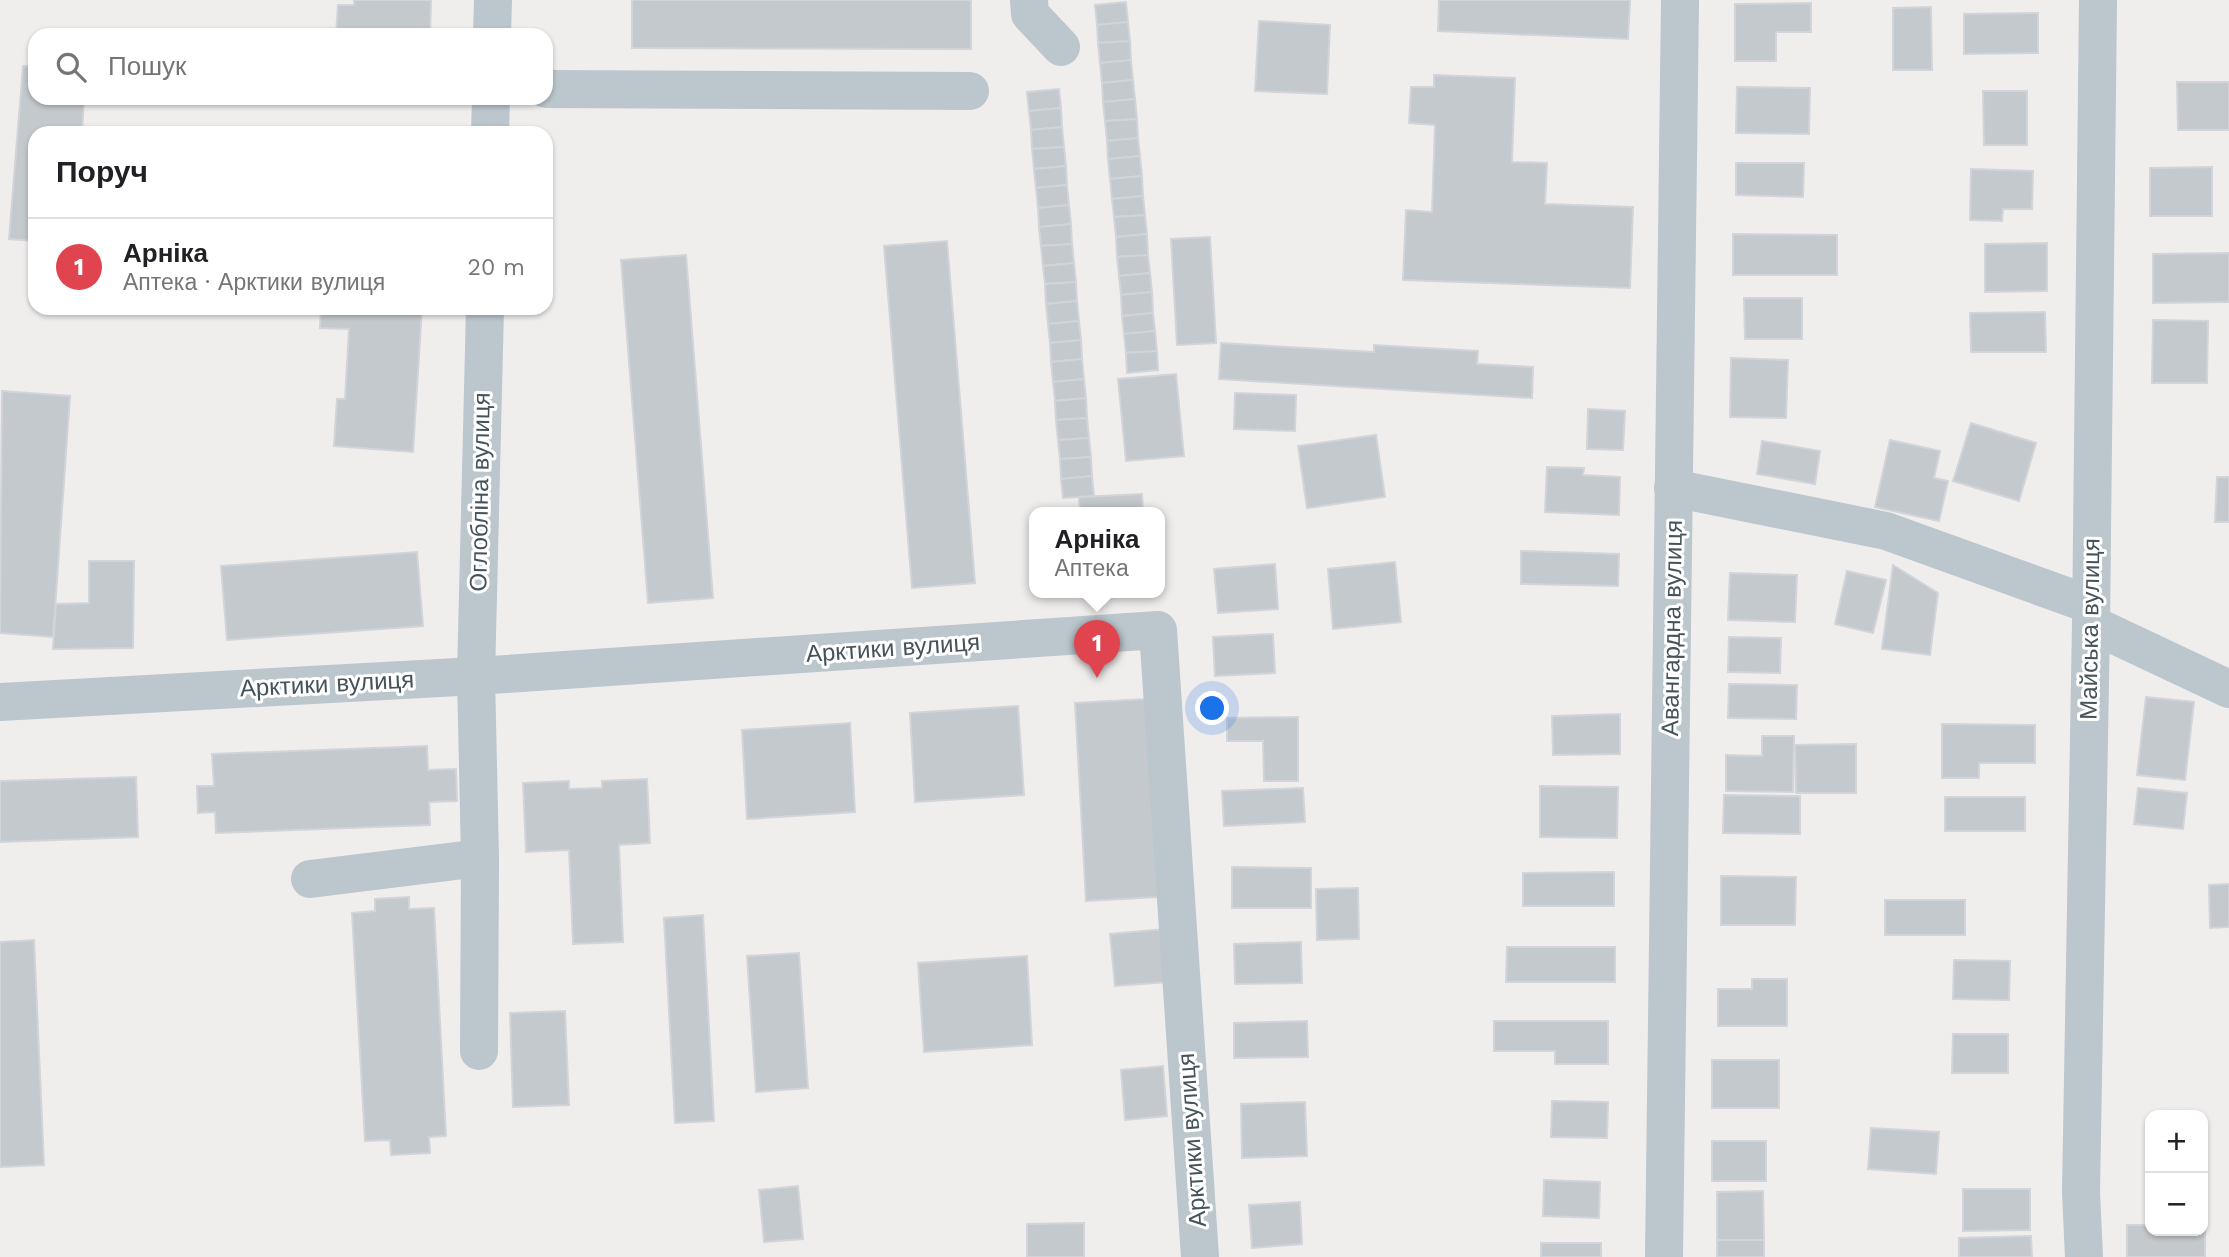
<!DOCTYPE html>
<html lang="uk">
<meta charset="utf-8">
<style>
body{margin:0;font-family:"Work Sans",sans-serif;background:#f6f6f6;color:#202124}
.controls{position:absolute;right:21px;bottom:21px;display:grid;overflow:hidden;border-radius:14px;box-shadow:0 2px 5px #0004}
.controls button{width:63px;height:63px;display:grid;place-items:center;padding:0;border:0;border-bottom:2px solid #e0e0e0;background:#fff;color:#202124;font:35px sans-serif}
.you{position:absolute;left:1213px;top:709px;width:24px;height:24px;margin:-18px;border:5px solid #fff;border-radius:50%;background:#1a73e8;box-shadow:0 0 0 10px #1a73e833}
.badge{display:grid;place-items:center;width:46px;height:46px;border-radius:50%;background:#ea580c;color:#fff;font-size:23px;font-weight:700}
.pin{position:absolute;translate:-50% -58px;filter:drop-shadow(0 2px 4px #0008)}
.pin::after{content:'';position:absolute;top:37px;width:24px;height:21px;background:inherit;clip-path:polygon(0 0,100% 0,50% 100%)}
.popup{position:absolute;left:1029px;top:507px;width:136px;height:91px;box-sizing:border-box;display:grid;place-content:center;border-radius:14px;background:#fff;filter:drop-shadow(0 2px 5px #0005);font-size:23px;white-space:nowrap;color:#757577}
.popup b{font-size:26px;color:#202124}
.popup::after{content:'';position:absolute;left:50%;top:100%;margin-left:-14px;border:14px solid transparent;border-top-color:#fff}
.list{margin:0;padding:0;list-style:none}
h2{display:flex;justify-content:space-between;align-items:center;height:91px;margin:0;padding:0 28px;font-size:30px}
h2 small{font-size:23px;font-weight:400;color:#757577}
.list li{display:grid;grid-template-columns:46px 1fr auto;gap:21px;align-items:center;box-sizing:border-box;height:98px;padding:0 28px;border-top:2px solid #e0e0e0}
.list b{display:block;font-size:26px;white-space:nowrap}
.list p{margin:0;font-size:23px;white-space:nowrap;color:#757577}
.list em{font-size:23px;font-style:normal;color:#757577}
.icon{flex:none;width:38px;height:38px;fill:none;stroke:currentColor;stroke-width:2;stroke-linecap:round;stroke-linejoin:round}
.map{position:relative;flex:none;width:2229px;height:1257px;overflow:hidden}
.search{position:absolute;background:#fff;box-shadow:0 2px 5px #0004;left:28px;top:28px;width:525px;height:77px;display:flex;align-items:center;gap:18px;box-sizing:border-box;padding:0 24px;border-radius:21px;color:#757577;font-size:26px}
.panel{position:absolute;background:#fff;box-shadow:0 2px 5px #0004;left:28px;top:126px;width:525px;height:189px;border-radius:21px}
.map>svg:first-child{display:block}
</style>
<div class="map">
<svg width="2229" height="1257" viewBox="0 0 2229 1257">
<rect width="100%" height="100%" fill="#f0eded"/>
<!-- building -->
<g fill="#c4c9cd" stroke="#d1d4d9" stroke-width="2">
<polygon points="354,0 431,0 430,35 336,35 338,5 354,5"/>
<polygon points="632,0 971,0 971,49 632,48"/>
<polygon points="1439,0 1630,0 1628,39 1438,31"/>
<polygon points="1126,2 1128,22 1097,25 1095,5"/>
<polygon points="1811,3 1811,32 1776,32 1776,61 1735,61 1735,4"/>
<polygon points="1931,7 1932,70 1893,70 1893,8"/>
<polygon points="2038,13 2038,53 1964,54 1964,14"/>
<polygon points="1259,21 1330,25 1327,94 1255,91"/>
<polygon points="1128,22 1130,41 1098,43 1097,25"/>
<polygon points="1130,41 1131,60 1100,63 1098,43"/>
<polygon points="1131,60 1133,80 1102,83 1100,63"/>
<polygon points="23,66 35,67 35,98 84,98 82,133 35,133 35,241 9,239"/>
<polygon points="1434,75 1515,78 1512,162 1547,163 1545,204 1633,207 1630,288 1403,280 1406,210 1432,212 1435,125 1409,123 1411,87 1434,87"/>
<polygon points="1133,80 1135,99 1103,102 1102,83"/>
<polygon points="2177,82 2229,82 2229,130 2178,130"/>
<polygon points="1737,87 1810,88 1809,134 1736,133"/>
<polygon points="1059,89 1061,108 1029,111 1027,92"/>
<polygon points="1983,91 2027,91 2027,145 1984,145"/>
<polygon points="1135,99 1137,119 1105,121 1103,102"/>
<polygon points="1061,108 1062,127 1031,130 1029,111"/>
<polygon points="1137,119 1138,138 1107,141 1105,121"/>
<polygon points="1062,127 1064,147 1032,149 1031,130"/>
<polygon points="1138,138 1140,156 1108,159 1107,141"/>
<polygon points="1064,147 1066,166 1034,169 1032,149"/>
<polygon points="1140,156 1142,176 1110,179 1108,159"/>
<polygon points="1736,163 1804,163 1803,197 1736,195"/>
<polygon points="1066,166 1067,185 1036,188 1034,169"/>
<polygon points="2212,167 2212,216 2150,216 2150,168"/>
<polygon points="1971,169 2033,171 2032,209 2003,209 2002,221 1970,220"/>
<polygon points="1142,176 1143,196 1112,199 1110,179"/>
<polygon points="1067,185 1069,205 1038,208 1036,188"/>
<polygon points="1143,196 1145,215 1114,217 1112,199"/>
<polygon points="1069,205 1071,224 1039,227 1038,208"/>
<polygon points="1145,215 1147,234 1116,237 1114,217"/>
<polygon points="1071,224 1072,244 1041,246 1039,227"/>
<polygon points="1147,234 1148,255 1117,257 1116,237"/>
<polygon points="1733,234 1837,235 1837,275 1733,275"/>
<polygon points="1210,237 1216,343 1177,345 1171,239"/>
<polygon points="947,241 975,583 912,588 884,246"/>
<polygon points="2047,243 2047,291 1985,292 1985,244"/>
<polygon points="1072,244 1074,263 1043,266 1041,246"/>
<polygon points="2229,253 2229,302 2153,303 2153,254"/>
<polygon points="686,255 713,598 648,603 621,260"/>
<polygon points="1148,255 1150,273 1119,276 1117,257"/>
<polygon points="1074,263 1076,282 1045,284 1043,266"/>
<polygon points="1150,273 1152,292 1121,295 1119,276"/>
<polygon points="1076,282 1077,301 1046,304 1045,284"/>
<polygon points="1152,292 1153,313 1122,316 1121,295"/>
<polygon points="1744,298 1802,298 1802,339 1745,339"/>
<polygon points="1077,301 1079,321 1048,324 1046,304"/>
<polygon points="321,308 422,308 413,452 334,446 337,399 345,399 349,329 320,328"/>
<polygon points="2045,312 2046,352 1971,352 1970,313"/>
<polygon points="1153,313 1155,331 1124,334 1122,316"/>
<polygon points="2153,320 2208,321 2207,383 2152,383"/>
<polygon points="1079,321 1081,340 1050,343 1048,324"/>
<polygon points="1155,331 1157,351 1126,353 1124,334"/>
<polygon points="1081,340 1082,359 1051,362 1050,343"/>
<polygon points="1221,343 1374,352 1374,345 1478,351 1477,364 1533,367 1532,398 1219,379"/>
<polygon points="1157,351 1158,370 1127,373 1126,353"/>
<polygon points="1731,358 1788,360 1786,418 1730,417"/>
<polygon points="1082,359 1084,379 1053,382 1051,362"/>
<polygon points="1176,374 1184,456 1126,461 1118,379"/>
<polygon points="1084,379 1086,398 1055,401 1053,382"/>
<polygon points="2,391 70,396 53,637 0,633"/>
<polygon points="1235,393 1296,395 1295,431 1234,429"/>
<polygon points="1086,398 1087,418 1056,420 1055,401"/>
<polygon points="1588,409 1625,411 1623,450 1587,449"/>
<polygon points="1087,418 1089,438 1058,440 1056,420"/>
<polygon points="1971,423 2036,443 2019,501 1953,481"/>
<polygon points="1376,435 1385,497 1307,508 1298,446"/>
<polygon points="1089,438 1091,457 1060,459 1058,440"/>
<polygon points="1890,440 1940,451 1934,478 1948,481 1939,521 1875,507"/>
<polygon points="1762,441 1820,451 1815,484 1757,474"/>
<polygon points="1091,457 1092,476 1061,479 1060,459"/>
<polygon points="1547,467 1584,468 1583,475 1620,477 1619,515 1545,512"/>
<polygon points="1092,476 1094,496 1063,498 1061,479"/>
<polygon points="2217,477 2229,477 2229,522 2215,522"/>
<polygon points="1142,494 1143,512 1080,512 1079,497"/>
<polygon points="1521,551 1619,554 1618,586 1521,584"/>
<polygon points="417,552 423,626 227,640 221,566"/>
<polygon points="89,561 134,561 133,648 53,649 56,604 89,603"/>
<polygon points="1395,562 1401,622 1333,629 1328,569"/>
<polygon points="1275,564 1278,609 1218,613 1214,569"/>
<polygon points="1893,565 1938,593 1930,655 1882,649"/>
<polygon points="1847,571 1886,580 1873,633 1835,624"/>
<polygon points="1730,573 1797,575 1795,622 1728,620"/>
<polygon points="1273,634 1275,673 1215,676 1213,637"/>
<polygon points="1729,637 1781,638 1780,673 1728,672"/>
<polygon points="1729,684 1797,685 1796,719 1728,718"/>
<polygon points="2146,697 2194,702 2185,780 2137,775"/>
<polygon points="1146,699 1158,897 1086,901 1075,703"/>
<polygon points="1018,706 1024,795 915,802 910,713"/>
<polygon points="1620,714 1620,754 1553,755 1552,716"/>
<polygon points="1298,717 1298,781 1264,781 1263,741 1227,741 1227,718"/>
<polygon points="850,723 855,812 747,819 742,730"/>
<polygon points="1942,724 2035,725 2035,763 1979,763 1979,778 1942,778"/>
<polygon points="1762,736 1794,736 1793,792 1726,791 1726,755 1762,756"/>
<polygon points="1856,744 1856,793 1796,793 1795,745"/>
<polygon points="427,746 428,770 456,769 457,801 429,802 430,825 216,833 215,812 198,813 197,786 214,786 212,754"/>
<polygon points="136,777 138,837 0,842 0,781"/>
<polygon points="647,779 650,843 619,845 623,942 573,944 569,850 526,852 523,783 569,781 569,789 602,788 602,781"/>
<polygon points="1540,786 1618,787 1617,838 1540,837"/>
<polygon points="1303,788 1305,822 1224,826 1222,791"/>
<polygon points="2138,788 2187,793 2183,829 2134,824"/>
<polygon points="1724,795 1800,796 1800,834 1723,833"/>
<rect x="1945" y="797" width="80" height="34"/>
<polygon points="1232,867 1311,868 1311,908 1232,908"/>
<polygon points="1614,872 1614,906 1523,906 1523,873"/>
<polygon points="1721,876 1796,877 1795,925 1721,925"/>
<polygon points="2229,884 2229,927 2210,928 2209,885"/>
<polygon points="1358,888 1359,939 1317,940 1316,889"/>
<polygon points="409,897 409,909 434,908 446,1136 429,1137 430,1153 391,1155 390,1140 365,1141 352,913 375,911 375,899"/>
<rect x="1885" y="900" width="80" height="35"/>
<polygon points="703,915 714,1121 675,1123 664,918"/>
<polygon points="1164,929 1168,982 1115,986 1110,934"/>
<polygon points="34,940 44,1165 0,1167 0,942"/>
<polygon points="1301,942 1302,983 1235,984 1234,944"/>
<polygon points="1507,947 1615,947 1615,982 1506,982"/>
<polygon points="799,953 808,1088 756,1092 747,956"/>
<polygon points="1027,956 1032,1045 924,1052 918,963"/>
<polygon points="1954,960 2010,961 2009,1000 1953,999"/>
<polygon points="1752,979 1787,979 1787,1026 1718,1026 1718,989 1752,989"/>
<polygon points="565,1011 569,1105 513,1107 510,1013"/>
<polygon points="1307,1021 1308,1057 1234,1058 1234,1023"/>
<polygon points="1494,1021 1608,1021 1608,1064 1555,1064 1555,1051 1494,1051"/>
<polygon points="1953,1034 2008,1034 2008,1073 1952,1073"/>
<rect x="1712" y="1060" width="67" height="48"/>
<polygon points="1163,1066 1167,1116 1125,1120 1121,1070"/>
<polygon points="1552,1101 1608,1102 1607,1138 1551,1137"/>
<polygon points="1305,1102 1307,1156 1242,1158 1241,1104"/>
<polygon points="1871,1128 1939,1132 1936,1174 1868,1169"/>
<rect x="1712" y="1141" width="54" height="40"/>
<polygon points="1544,1180 1600,1182 1599,1218 1543,1216"/>
<polygon points="798,1186 803,1239 764,1242 759,1190"/>
<polygon points="1963,1189 2030,1189 2030,1230 1963,1231"/>
<polygon points="1763,1191 1764,1240 1717,1240 1717,1192"/>
<polygon points="1300,1202 1302,1244 1252,1248 1249,1205"/>
<polygon points="1084,1223 1084,1257 1027,1257 1027,1224"/>
<polygon points="2127,1225 2150,1225 2150,1231 2203,1231 2203,1225 2205,1225 2205,1257 2127,1257"/>
<polygon points="2031,1236 2032,1257 1959,1257 1959,1238"/>
<rect x="1717" y="1240" width="47" height="17"/>
<rect x="1541" y="1243" width="60" height="14"/>
</g>
<g fill="none" stroke-linecap="round" stroke-linejoin="round">
<!-- minor -->
<g stroke="#bbc6cd" stroke-width="38">
<polyline points="1029,0 1030,14 1061,47"/>
<polyline points="492,35 493,0"/>
<polyline points="546,89 970,91"/>
<polyline points="490,133 491,98"/>
<polyline points="1673,488 1886,531 2091,605"/>
<polyline points="2091,624 2229,689"/>
<polyline points="0,702 476,676 1158,630 1200,1257"/>
<polyline points="310,879 480,858"/>
<polyline points="479,1051 480,858 476,676 485,308"/>
<polyline points="1664,1257 1680,0"/>
<polyline points="2084,1257 2081,1192 2091,624 2098,0"/>
</g>
</g>
<g text-anchor="middle" dominant-baseline="central" stroke-width="6" stroke-linejoin="round" paint-order="stroke">
<!-- street labels -->
<g font-size="24" fill="#45535b" stroke="#fff">
<text transform="translate(480 492) rotate(-89)">Оглобліна вулиця</text>
<text transform="translate(1672 628) rotate(-89)">Авангардна вулиця</text>
<text transform="translate(2090 629) rotate(-89)">Майська вулиця</text>
<text transform="translate(893 648) rotate(-4)">Арктики вулиця</text>
<text transform="translate(327 684) rotate(-3)">Арктики вулиця</text>
<text transform="translate(1192 1140) rotate(-94)">Арктики вулиця</text>
</g>
</g>
</svg>
<div class="controls">
<button>+</button>
<button>−</button>
</div>
<div class="you"></div>
<div class="pin badge" style="left:1097px;top:678px;background:#e0444e">1</div>
<div class="popup"><b>Арніка</b>Аптека</div>
<div class="search"><svg class="icon" aria-label="search" viewBox="0 0 24 24"><circle cx="10" cy="10" r="6"/><path d="M15 15l6 6"/></svg>Пошук</div>
<section class="panel">
<h2>Поруч<small></small></h2>
<ul class="list">
<li><span class="badge" style="background:#e0444e">1</span><div><b>Арніка</b><p>Аптека · Арктики вулиця</p></div><em>20 m</em></li>
</ul>
</section>
</div>
